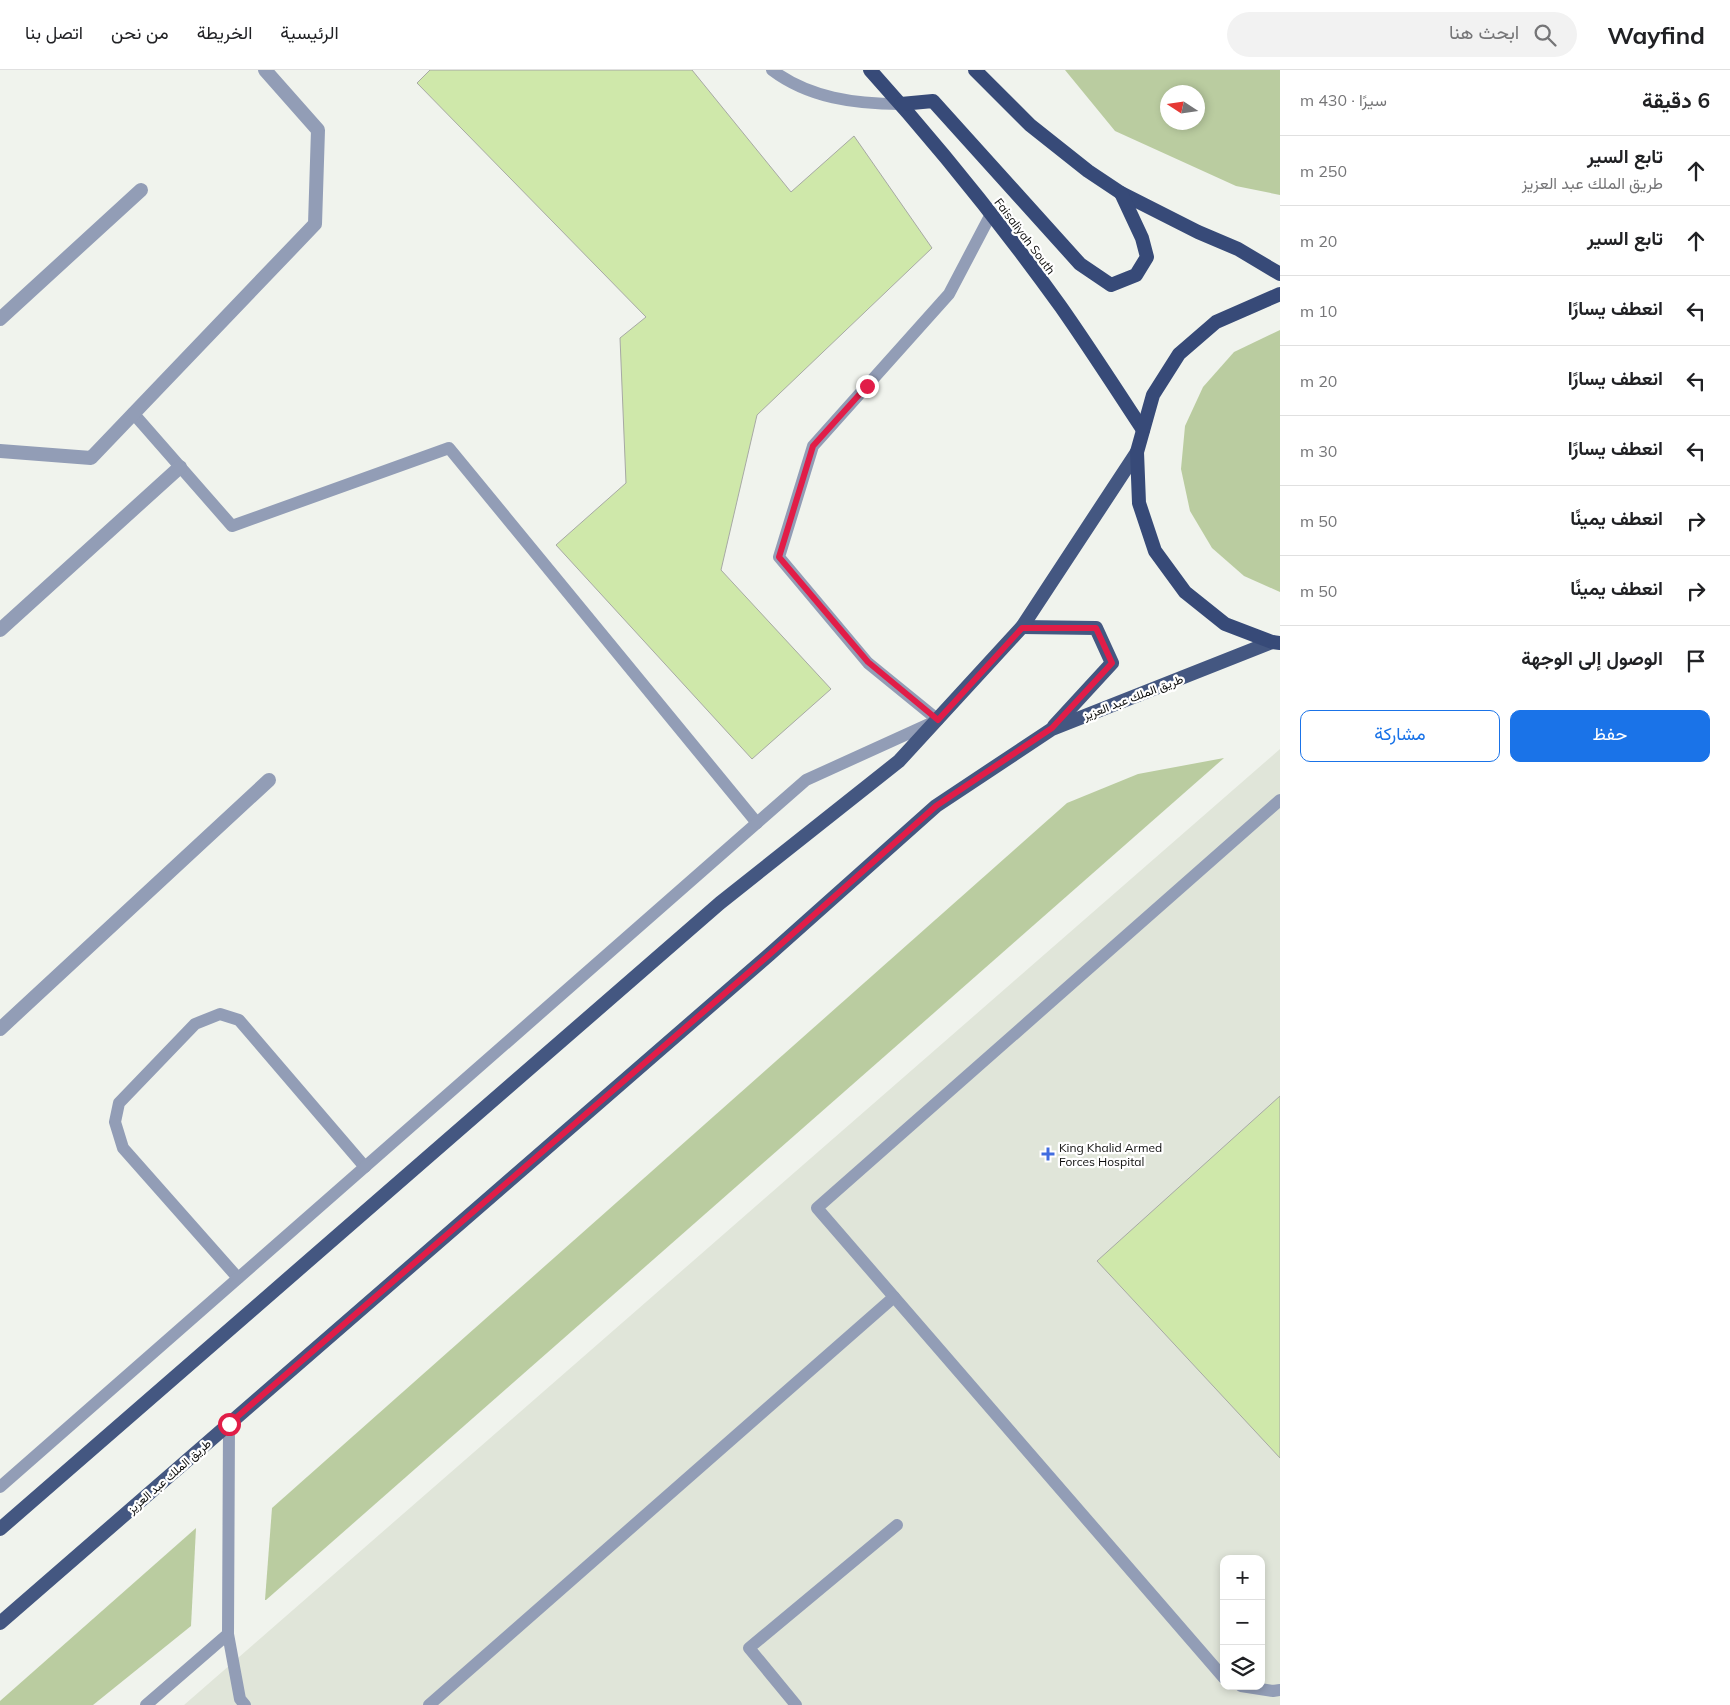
<!DOCTYPE html>
<html lang="ar">
<meta charset="utf-8">
<style>
body{margin:0;font-family:Mulish,Vazirmatn,sans-serif;background:#f2f2f2;color:#202124;direction:rtl}
.controls{position:absolute;right:15px;bottom:15px;display:grid;overflow:hidden;border-radius:10px;box-shadow:0 2px 8px #0003}
.controls button{width:45px;height:45px;display:grid;place-items:center;padding:0;border:0;border-bottom:1px solid #e0e0e0;background:#fff;color:#202124;font:25px sans-serif}
.compass{position:absolute;left:1160px;top:15px;width:45px;height:45px;border-radius:50%;background:#fff;box-shadow:0 2px 8px #0003;rotate:282deg}
.stop{position:absolute;width:15px;height:15px;margin:-11px;border:4px solid #e11d48;border-radius:50%;background:#fff}
.stop.end{background:#e11d48;border-color:#fff;box-shadow:0 1px 5px #0008}
.list{margin:0;padding:0;list-style:none}
h2{display:flex;justify-content:space-between;align-items:center;height:65px;margin:0;padding:0 20px;font-size:21px}
h2 small{font-size:16px;font-weight:400;color:#757577}
.list li{display:grid;grid-template-columns:32px 1fr auto;gap:15px;align-items:center;box-sizing:border-box;height:70px;padding:0 20px;border-top:1px solid #e0e0e0}
.list b{display:block;font-size:19px;white-space:nowrap}
.list p{margin:0;font-size:16px;white-space:nowrap;color:#757577}
.list em{font-size:16px;font-style:normal;color:#757577}
.actions{display:flex;gap:10px;padding:15px 20px}
.actions a{flex:1;padding:11px 0;border:1px solid #1a73e8;border-radius:10px;text-align:center;font-size:18px;color:#1a73e8}
.actions .main{background:#1a73e8;color:#fff}
.icon{flex:none;width:28px;height:28px;fill:none;stroke:currentColor;stroke-width:2;stroke-linecap:round;stroke-linejoin:round}
.map{position:relative;flex:none;width:1280px;height:1635px;overflow:hidden;direction:ltr}
header{display:flex;align-items:center;gap:30px;box-sizing:border-box;height:70px;padding:0 25px;background:#fff;border-bottom:1px solid #e0e0e0}
header strong{font-size:24px}
nav{display:flex;gap:28px;margin-inline-start:auto;font-size:18px}
.search{width:350px;height:45px;background:#f2f2f2;display:flex;align-items:center;gap:12px;box-sizing:border-box;padding:0 18px;border-radius:28px;color:#757577;font-size:19px}
main{display:flex}
aside{flex:1;background:#fff}
.map>svg:first-child{display:block}
</style>
<header>
<strong>Wayfind</strong>
<div class="search"><svg class="icon" aria-label="search" viewBox="0 0 24 24"><circle cx="10" cy="10" r="6"/><path d="M15 15l6 6"/></svg>ابحث هنا</div>
<nav><a>الرئيسية</a><a>الخريطة</a><a>من نحن</a><a>اتصل بنا</a></nav>
</header>
<main>
<aside>
<h2>6 دقيقة<small>سيرًا · 430 m</small></h2>
<ul class="list">
<li><svg class="icon" aria-label="ahead" viewBox="0 0 24 24"><path d="M12 20V5M6 11l6-6 6 6"/></svg><div><b>تابع السير</b><p>طريق الملك عبد العزيز</p></div><em>250 m</em></li>
<li><svg class="icon" aria-label="ahead" viewBox="0 0 24 24"><path d="M12 20V5M6 11l6-6 6 6"/></svg><div><b>تابع السير</b></div><em>20 m</em></li>
<li><svg class="icon" aria-label="left" viewBox="0 0 24 24"><path d="M17 20v-9H6M10 6l-5 5 5 5"/></svg><div><b>انعطف يسارًا</b></div><em>10 m</em></li>
<li><svg class="icon" aria-label="left" viewBox="0 0 24 24"><path d="M17 20v-9H6M10 6l-5 5 5 5"/></svg><div><b>انعطف يسارًا</b></div><em>20 m</em></li>
<li><svg class="icon" aria-label="left" viewBox="0 0 24 24"><path d="M17 20v-9H6M10 6l-5 5 5 5"/></svg><div><b>انعطف يسارًا</b></div><em>30 m</em></li>
<li><svg class="icon" aria-label="right" viewBox="0 0 24 24"><path d="M7 20v-9h11M14 6l5 5-5 5"/></svg><div><b>انعطف يمينًا</b></div><em>50 m</em></li>
<li><svg class="icon" aria-label="right" viewBox="0 0 24 24"><path d="M7 20v-9h11M14 6l5 5-5 5"/></svg><div><b>انعطف يمينًا</b></div><em>50 m</em></li>
<li><svg class="icon" aria-label="arrive" viewBox="0 0 24 24"><path d="M6 21V4h12l-3 4 3 4H6"/></svg><div><b>الوصول إلى الوجهة</b></div></li>
</ul>
<div class="actions"><a class="main">حفظ</a><a>مشاركة</a></div>
</aside>
<div class="map">
<svg width="1280" height="1635" viewBox="0 0 1280 1635">
<rect width="100%" height="100%" fill="#f0f3ed"/>
<!-- built -->
<path fill="#e0e5d9" fill-rule="evenodd" d="M1280 679V1635H184ZM1224 1489H1261V1616H1224Z"/>
<!-- green -->
<g fill="#bacca0" fill-rule="evenodd">
<path d="M1065 0H1280V125L1236 116 1115 61ZM1198 22V52H1168V22Z"/>
<polygon points="1280,260 1280,522 1244,506 1212,478 1190,441 1181,399 1185,356 1203,317 1234,282"/>
<polygon points="1224,688 266,1530 265,1530 272,1438 1067,733 1138,704"/>
<polygon points="196,1458 191,1556 93,1635 0,1635 0,1631"/>
</g>
<!-- building -->
<g fill="#cfe8aa" stroke="#a7a9a4">
<polygon points="430,0 692,0 791,122 854,66 932,178 757,345 721,500 831,619 752,689 556,475 626,413 620,268 646,247 417,13"/>
<polygon points="1280,1026 1280,1388 1097,1191"/>
</g>
<g fill="none" stroke-linecap="round" stroke-linejoin="round">
<!-- service -->
<g stroke="#929db6" stroke-width="12">
<path d="M772 0C809 28 855 34 901 34"/>
<polyline points="133,343 232,456 449,378 757,753"/>
<polyline points="238,1208 123,1078 115,1052 119,1033 195,954 220,944 239,950 365,1097"/>
<polyline points="0,1417 806,710 938,650 868,593 779,487 813,376 949,224 991,144"/>
<polyline points="228,1564 240,1629 245,1635"/>
<polyline points="1224,1608 817,1138 1280,730"/>
<polyline points="1241,1616 1273,1621 1280,1620"/>
<polyline points="146,1635 228,1564 229,1354"/>
<polyline points="429,1635 894,1227"/>
<polyline points="796,1635 749,1578 897,1455"/>
</g>
<!-- minor -->
<g stroke="#929db6" stroke-width="14">
<polyline points="0,249 141,120"/>
<polyline points="0,381 91,388 315,154 318,60 265,0"/>
<polyline points="0,560 180,397"/>
<polyline points="0,959 269,710"/>
</g>
<!-- primary -->
<g stroke="#445781" stroke-width="14">
<polyline points="1022,557 1096,558 1112,593 1054,656"/>
<polyline points="0,1459 720,833 899,691 1022,557 1137,382"/>
<polyline points="0,1553 770,884 936,736 1052,659 1272,572"/>
</g>
<!-- trunk -->
<g stroke="#374a78" stroke-width="14">
<path d="M870 0C938 75 1002 155 1061 237 1089 277 1116 319 1143 360"/>
<polyline points="975,0 1030,55 1088,101 1121,123 1198,162 1238,179 1280,204"/>
<polyline points="901,34 933,31 1080,194 1111,215 1136,205 1147,187 1142,168 1121,123"/>
<polyline points="1280,224 1216,252 1179,284 1153,325 1137,382 1139,433 1155,481 1185,522 1225,554 1272,572 1280,573"/>
</g>
</g>
<g fill="none" stroke-linecap="round" stroke-linejoin="round">
<!-- route -->
<polyline stroke="#e11d48" stroke-width="6" points="229,1354 770,884 936,736 1052,658 1112,593 1096,558 1022,558 938,650 868,592 779,487 813,376 867,316"/>
</g>
<!-- markers -->
<path fill="#426ddf" stroke="#fff" stroke-width="2" d="M1045.5 1076.5h5v5h5v5h-5v5h-5v-5h-5v-5h5z"/>
<g text-anchor="middle" dominant-baseline="central" stroke-width="4.5" stroke-linejoin="round" paint-order="stroke">
<!-- street labels -->
<g font-size="12" fill="#0d0d0c" stroke="#fff">
<text transform="translate(1025 166) rotate(53)">Faisaliyah South</text>
<text transform="translate(1133 627) rotate(-21)">طريق الملك عبد العزيز</text>
<text transform="translate(169 1406) rotate(-41)">طريق الملك عبد العزيز</text>
</g>
<!-- poi labels -->
<g font-size="12" fill="#0d0d0c" stroke="#fff" text-anchor="start">
<text x="1059" y="1077">King Khalid Armed<tspan x="1059" dy="14">Forces Hospital</tspan></text>
</g>
</g>
</svg>
<div class="controls">
<button>+</button>
<button>−</button>
<button><svg class="icon" aria-label="layers" viewBox="0 0 24 24"><path d="M12 4l9 5-9 5-9-5zM3 14l9 5 9-5"/></svg></button>
</div>
<svg class="compass" viewBox="-18 -18 36 36"><path d="M0-13l5 13h-10z" fill="#e53935"/><path d="M0 13l5-13h-10z" fill="#757577"/></svg>
<div class="stop" style="left:229px;top:1354px"></div>
<div class="stop end" style="left:867px;top:316px"></div>
</div>
</main>
